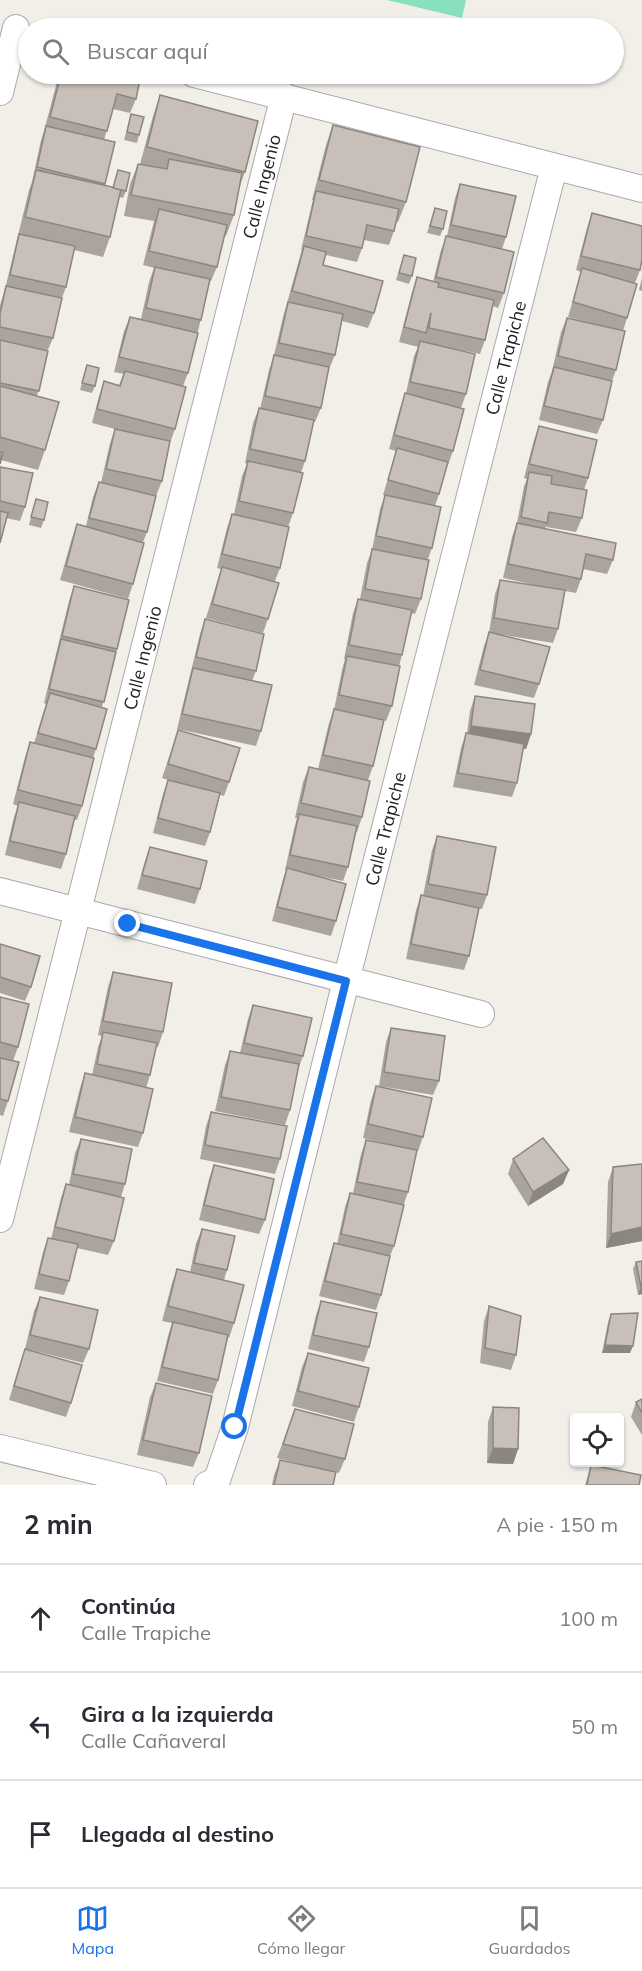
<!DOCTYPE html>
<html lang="es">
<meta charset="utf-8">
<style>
body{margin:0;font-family:Mulish,sans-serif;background:#f7f7f7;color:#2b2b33}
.controls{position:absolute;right:18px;bottom:18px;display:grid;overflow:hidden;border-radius:6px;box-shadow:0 2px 4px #0004}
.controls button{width:54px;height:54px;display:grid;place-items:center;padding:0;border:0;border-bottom:2px solid #e1e1e2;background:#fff;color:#2b2b33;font:30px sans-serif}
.stop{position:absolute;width:18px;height:18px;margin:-14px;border:4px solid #1a73e8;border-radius:50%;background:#fff}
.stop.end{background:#1a73e8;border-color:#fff;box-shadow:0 2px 6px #0008}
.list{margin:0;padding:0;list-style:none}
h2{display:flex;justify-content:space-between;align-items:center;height:78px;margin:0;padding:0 24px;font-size:26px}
h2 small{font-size:20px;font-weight:400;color:#7c7c81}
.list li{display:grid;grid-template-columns:39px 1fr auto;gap:18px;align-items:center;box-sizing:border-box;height:108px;padding:0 24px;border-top:2px solid #e1e1e2}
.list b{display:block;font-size:22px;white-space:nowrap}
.list p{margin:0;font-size:20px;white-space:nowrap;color:#7c7c81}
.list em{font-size:20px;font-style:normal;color:#7c7c81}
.icon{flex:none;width:33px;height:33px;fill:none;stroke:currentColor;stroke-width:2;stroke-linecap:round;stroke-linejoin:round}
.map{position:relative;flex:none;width:642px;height:1485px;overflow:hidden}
.search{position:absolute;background:#fff;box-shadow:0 2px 4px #0004;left:18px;right:18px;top:18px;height:66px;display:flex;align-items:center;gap:15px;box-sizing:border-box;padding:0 21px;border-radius:33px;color:#7c7c81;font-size:22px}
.sheet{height:402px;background:#fff}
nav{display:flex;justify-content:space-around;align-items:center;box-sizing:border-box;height:84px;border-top:2px solid #e1e1e2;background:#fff;font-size:16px;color:#7c7c81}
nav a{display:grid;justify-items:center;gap:3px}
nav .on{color:#1a73e8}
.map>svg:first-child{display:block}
</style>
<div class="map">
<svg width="642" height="1485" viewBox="0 0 642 1485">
<rect width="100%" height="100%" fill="#f2efe9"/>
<!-- pitch -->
<polygon fill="#88e0be" points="387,0 466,0 462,18"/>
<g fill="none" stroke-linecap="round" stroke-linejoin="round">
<!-- street casing -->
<g stroke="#a9a9a9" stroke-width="28">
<g id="street">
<polyline points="194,74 642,189"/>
<polyline points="0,92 16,28"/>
<polyline points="0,891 481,1014"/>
<path id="s1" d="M0 1219 284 96"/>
<polyline points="0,1448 153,1485"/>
<path id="s2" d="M207 1485 217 1480 235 1427 346 981 554 167"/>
</g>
</g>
<!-- street -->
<use href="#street" stroke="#fff" stroke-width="26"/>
</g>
<!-- wall -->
<g fill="#aba49e">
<polygon points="59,74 118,74 136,99 130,113 113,109 104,140 115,142 104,185 113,187 118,170 126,191 123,198 119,197 110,237 103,257 74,250 66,287 62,298 53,338 47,352 37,396 45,450 38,470 1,460 0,464 0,305 5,289 29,190 32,182 41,140 44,131"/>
<polygon points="160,95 245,172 240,185 234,215 226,236 224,235 217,267 211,281 210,281 188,373 183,386 175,429 170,443 162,481 156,496 143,493 147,532 143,542 133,584 128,599 60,580 72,538 77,524 86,526 93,497 99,482 101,483 110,443 115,429 92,423 99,396 104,381 119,385 124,374 114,372 124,331 130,317 141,319 149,282 154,268 143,265 154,221 124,216 130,184 138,164 140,164 153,116"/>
<polygon points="131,114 139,135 137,143 124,140"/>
<polygon points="333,125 406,202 398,222 396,222 394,231 389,245 364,240 362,248 357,262 326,255 323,265 374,313 368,328 342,321 335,355 329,369 321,408 315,422 314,422 305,461 301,473 293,513 288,527 280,568 275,581 268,619 263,633 206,618 221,569 217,568 227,528 232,514 234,514 242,476 247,464 245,463 253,423 259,408 260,409 269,370 274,355 283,317 287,303 299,260 302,250 301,250 313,200 312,200 326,145"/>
<polygon points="460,184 506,237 502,249 504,293 498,308 493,306 485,340 480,354 432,344 466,394 461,408 453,451 448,465 447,465 439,494 435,506 432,548 428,559 421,599 415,614 411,613 402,655 399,666 392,706 386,721 384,720 373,766 368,780 362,817 357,832 356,832 348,867 343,881 313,875 336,921 331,936 272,921 282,883 286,870 285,870 294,829 297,818 295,818 303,782 309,767 318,769 329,723 334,710 342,670 345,659 344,659 353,613 358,599 360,599 367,563 372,550 380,509 385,496 383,495 396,451 389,449 400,408 406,393 414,356 418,347 399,342 412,292 417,277 433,282 441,250 447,236 455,198"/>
<polygon points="435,208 443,229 440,236 427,233"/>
<polygon points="592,213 640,270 635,283 627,318 623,331 616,370 612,381 603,420 597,434 539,420 548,382 552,371 561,332 567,318 591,323 568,317 581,272 576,270 587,228"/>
<polygon points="404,255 412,276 409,284 396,280"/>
<polygon points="642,278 642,291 639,290"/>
<polygon points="87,365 95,386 92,393 80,390"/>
<polygon points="539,426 588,478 584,490 582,518 576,532 546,527 545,528 613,560 607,574 583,569 581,579 576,593 565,591 558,629 553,643 504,635 539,684 534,698 474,685 484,646 489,633 495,594 500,580 544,587 503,578 512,537 517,523 524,486 527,479 524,478 534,440"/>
<polygon points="0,467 25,507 20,521 6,518 0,543"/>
<polygon points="36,499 44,520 41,528 29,525"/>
<polygon points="74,586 117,649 102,707 96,749 93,758 82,806 77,820 74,819 66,854 61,869 5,855 14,817 18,806 13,804 25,757 30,742 34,743 46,704 44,703 69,601"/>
<polygon points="205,619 256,671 252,681 261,731 256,746 177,729 200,634"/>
<polygon points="475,696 531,734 526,749 523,748 517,783 512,797 453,787 461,748 466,733 467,733 470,711"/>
<polygon points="178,730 229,782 224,796 220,795 210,832 205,846 153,833 163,794 168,780 162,778"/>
<polygon points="437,836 487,895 482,909 479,909 469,956 464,970 406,959 416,910 421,895 423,896 432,850"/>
<polygon points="150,847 200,889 195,904 137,889 145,861"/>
<polygon points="0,944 31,987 25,1001 0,993"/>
<polygon points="113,972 163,1032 158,1047 156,1047 150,1075 146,1088 143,1133 138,1147 69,1132 80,1088 85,1073 92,1075 98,1047 102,1036 98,1035 108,987"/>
<polygon points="0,997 18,1047 13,1061 8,1101 3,1116 0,1115"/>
<polygon points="253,1005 303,1056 298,1070 290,1110 285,1125 215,1111 225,1065 230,1051 240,1053 248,1019"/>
<polygon points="391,1028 439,1081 433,1095 379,1086 423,1137 418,1151 417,1151 408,1192 403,1207 394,1246 390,1256 381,1295 376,1310 319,1296 329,1258 334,1243 337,1244 345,1207 350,1193 353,1193 361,1154 366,1140 391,1145 363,1138 371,1100 376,1086 379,1086 386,1042"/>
<polygon points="211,1112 280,1159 275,1174 200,1159 206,1126"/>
<polygon points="81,1139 125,1184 121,1197 114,1241 108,1255 77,1248 69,1281 64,1295 34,1289 43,1252 48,1238 51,1239 61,1198 66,1184 69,1185 75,1153"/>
<polygon points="513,1159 569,1170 563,1184 528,1206 508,1174"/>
<polygon points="642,1164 642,1241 606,1248 608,1182 613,1167"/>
<polygon points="214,1165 265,1220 259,1234 199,1220 209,1179"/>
<polygon points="202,1229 227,1270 224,1280 234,1323 229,1338 228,1337 218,1380 213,1394 157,1381 168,1336 172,1323 162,1321 172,1283 177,1269 190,1272 196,1243"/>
<polygon points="642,1261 642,1294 638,1295 633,1269 636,1262"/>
<polygon points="40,1297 89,1349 83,1363 31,1350 71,1403 66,1417 9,1400 20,1363 25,1349 34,1311"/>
<polygon points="321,1301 369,1347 364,1362 308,1349 316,1315"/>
<polygon points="489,1306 516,1355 511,1370 480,1363 484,1321"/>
<polygon points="611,1314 630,1353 602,1353 608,1322"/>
<polygon points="308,1353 359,1407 354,1422 292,1406 302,1367"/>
<polygon points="156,1383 199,1453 193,1467 137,1455 150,1397"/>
<polygon points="642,1399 642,1435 631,1417 636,1402"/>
<polygon points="493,1407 518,1449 513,1464 487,1463 488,1422"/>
<polygon points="295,1409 345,1459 339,1473 336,1472 333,1485 272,1485 274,1475 280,1460 325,1470 277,1458"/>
<polygon points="591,1465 639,1485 585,1485"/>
</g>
<!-- shaded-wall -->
<g fill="#8b8681">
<polygon points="471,726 531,734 526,749 466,740"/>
<polygon points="569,1170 563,1184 528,1206 533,1192"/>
<polygon points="642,1227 642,1241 606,1248 611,1234"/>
<polygon points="641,1287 642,1287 642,1294 638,1295"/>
<polygon points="605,1345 633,1346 630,1353 602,1353"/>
<polygon points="493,1448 518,1449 513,1464 487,1463"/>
</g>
<!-- building -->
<g fill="#c7bfb8" stroke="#8b8681" stroke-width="1.5">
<polygon points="61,74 118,74 140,79 136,99 117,94 107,131 50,117"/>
<polygon points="160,95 258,121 245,172 147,147"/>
<polygon points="131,114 144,117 139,135 127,132"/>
<polygon points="333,125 420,147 406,202 319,180"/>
<polygon points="46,126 115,142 105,184 37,167"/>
<polygon points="169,159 242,173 234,215 131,195 138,164 167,169"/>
<polygon points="36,170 121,189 110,237 25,217"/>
<polygon points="118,170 130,173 126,191 113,188"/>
<polygon points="460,184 516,196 506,237 451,225"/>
<polygon points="316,191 399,209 394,231 367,225 362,248 306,236"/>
<polygon points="435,208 447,211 443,229 430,226"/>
<polygon points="159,209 227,225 217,267 149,251"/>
<polygon points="592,213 642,226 642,260 640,270 581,256"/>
<polygon points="19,234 75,246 66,287 10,275"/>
<polygon points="446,236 514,252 504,293 436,277"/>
<polygon points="304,246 326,252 323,265 383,281 374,313 292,291"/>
<polygon points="404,255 416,258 412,276 399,273"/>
<polygon points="155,267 210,279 201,320 146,308"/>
<polygon points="582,268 637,284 627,318 573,302"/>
<polygon points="417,277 439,283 438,287 494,300 485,340 429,328 431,313 426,333 404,327"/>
<polygon points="6,286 62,298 53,338 0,327 0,314"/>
<polygon points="288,302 343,314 335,355 279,343"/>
<polygon points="130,317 198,333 188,373 119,357"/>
<polygon points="567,318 625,331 616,370 558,356"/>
<polygon points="0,340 48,351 39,391 0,383"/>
<polygon points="420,341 475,354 466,394 410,382"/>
<polygon points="274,355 329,367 321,408 265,396"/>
<polygon points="87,365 99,368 95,386 82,383"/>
<polygon points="554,367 612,381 603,420 544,406"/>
<polygon points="125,371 186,387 175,429 97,409 104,381 120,386"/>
<polygon points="0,386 59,402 45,450 0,437"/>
<polygon points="405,393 464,409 453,451 394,435"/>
<polygon points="259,408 314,420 305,461 250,449"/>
<polygon points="539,426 597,440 588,478 529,464"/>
<polygon points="115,429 170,441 162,481 106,469"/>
<polygon points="397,448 448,462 439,494 388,480"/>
<polygon points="0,452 3,452 0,464"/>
<polygon points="248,461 303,473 293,513 239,501"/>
<polygon points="0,467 33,473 25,507 0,501"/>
<polygon points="529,472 552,476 551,484 587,490 582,518 549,512 547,523 521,517"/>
<polygon points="99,482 156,496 147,532 89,518"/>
<polygon points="385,495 441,507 432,548 376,536"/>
<polygon points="36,499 48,502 44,520 31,517"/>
<polygon points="0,511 8,513 0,543"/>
<polygon points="232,514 289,527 280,568 222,554"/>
<polygon points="517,523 616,543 613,560 586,554 581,579 508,564"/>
<polygon points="77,524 144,543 133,584 66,566"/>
<polygon points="372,549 429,560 421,599 365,589"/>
<polygon points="222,567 279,583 268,619 212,604"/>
<polygon points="500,580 565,590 558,629 494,618"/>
<polygon points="74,586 129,600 117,649 62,636"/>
<polygon points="358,599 412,610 402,655 349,645"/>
<polygon points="205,619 264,634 256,671 196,657"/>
<polygon points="489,632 550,647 539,684 480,670"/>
<polygon points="61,639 116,652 104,702 49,689"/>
<polygon points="347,656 400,666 392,706 339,695"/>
<polygon points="193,668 272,685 261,731 182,714"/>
<polygon points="50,693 107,709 96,749 38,733"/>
<polygon points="475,696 535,704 531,734 471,726"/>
<polygon points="334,709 384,720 373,766 323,755"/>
<polygon points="178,730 240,748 229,782 168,764"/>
<polygon points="466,733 524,744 517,783 458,773"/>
<polygon points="30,742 94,758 82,806 18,790"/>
<polygon points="309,767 370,781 362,817 301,803"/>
<polygon points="168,780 220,793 210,832 158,818"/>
<polygon points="19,802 75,816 66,854 10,841"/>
<polygon points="299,814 357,826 348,867 290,855"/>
<polygon points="437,836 496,847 487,895 428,884"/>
<polygon points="150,847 207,861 200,889 142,875"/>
<polygon points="287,868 346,884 336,921 277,907"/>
<polygon points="421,895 479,908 469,956 411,944"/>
<polygon points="0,944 40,956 31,987 0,977"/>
<polygon points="113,972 172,983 163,1032 103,1021"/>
<polygon points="0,997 29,1004 18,1047 0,1042"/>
<polygon points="253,1005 312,1018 303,1056 244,1043"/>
<polygon points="391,1028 445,1036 439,1081 384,1072"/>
<polygon points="103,1032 157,1043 150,1075 97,1064"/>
<polygon points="230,1051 299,1064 290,1110 221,1097"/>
<polygon points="0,1058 19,1062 8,1101 0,1099"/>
<polygon points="85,1073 153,1089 143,1133 75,1117"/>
<polygon points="376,1086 432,1098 423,1137 368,1124"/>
<polygon points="211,1112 287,1126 280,1159 205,1145"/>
<polygon points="543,1138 569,1170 533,1192 513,1159"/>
<polygon points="81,1139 132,1149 125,1184 73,1174"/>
<polygon points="366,1140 417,1150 408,1192 357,1182"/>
<polygon points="642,1164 642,1227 611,1234 613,1167"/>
<polygon points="214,1165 274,1179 265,1220 204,1205"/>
<polygon points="66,1184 124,1198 114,1241 55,1227"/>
<polygon points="350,1193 404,1205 394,1246 341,1234"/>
<polygon points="202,1229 235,1236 227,1270 194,1263"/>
<polygon points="48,1238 78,1244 69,1281 39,1274"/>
<polygon points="334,1243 390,1256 381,1295 325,1281"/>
<polygon points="642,1261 642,1287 641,1287 636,1262"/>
<polygon points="177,1269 244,1285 234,1323 168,1306"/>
<polygon points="40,1297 98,1310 89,1349 30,1335"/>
<polygon points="321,1301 377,1313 369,1347 313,1335"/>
<polygon points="489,1306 521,1316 516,1355 485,1348"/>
<polygon points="638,1313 633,1346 605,1345 611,1314"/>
<polygon points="173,1322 228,1335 218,1380 162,1367"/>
<polygon points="25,1349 82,1365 71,1403 14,1386"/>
<polygon points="308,1353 369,1368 359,1407 298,1391"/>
<polygon points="156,1383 212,1396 199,1453 143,1440"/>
<polygon points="642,1399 642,1413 636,1402"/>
<polygon points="493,1407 519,1408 518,1449 493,1448"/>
<polygon points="295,1409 354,1424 345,1459 283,1444"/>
<polygon points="280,1460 336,1472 333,1485 274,1485"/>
<polygon points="591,1465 641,1475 639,1485 587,1485"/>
</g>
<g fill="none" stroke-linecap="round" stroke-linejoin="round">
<!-- route -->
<polyline stroke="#1a73e8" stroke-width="8" points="128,924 346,981 235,1427"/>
</g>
<g text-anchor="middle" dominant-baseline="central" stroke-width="6" stroke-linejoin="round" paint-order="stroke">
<!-- street labels -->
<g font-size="18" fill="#222" stroke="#fff">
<text stroke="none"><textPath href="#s1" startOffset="1065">Calle Ingenio</textPath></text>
<text stroke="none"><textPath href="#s2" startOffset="1170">Calle Trapiche</textPath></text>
<text stroke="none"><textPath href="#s1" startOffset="579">Calle Ingenio</textPath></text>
<text stroke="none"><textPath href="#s2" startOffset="684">Calle Trapiche</textPath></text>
</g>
</g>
</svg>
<div class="controls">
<button><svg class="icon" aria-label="locate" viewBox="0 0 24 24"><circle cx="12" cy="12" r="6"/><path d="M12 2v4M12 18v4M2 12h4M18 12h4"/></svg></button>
</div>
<div class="stop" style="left:235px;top:1427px"></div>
<div class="stop end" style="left:128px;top:924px"></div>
<div class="search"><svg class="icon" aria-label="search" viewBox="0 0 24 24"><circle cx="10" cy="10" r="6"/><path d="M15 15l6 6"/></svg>Buscar aquí</div>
</div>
<section class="sheet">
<h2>2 min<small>A pie · 150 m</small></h2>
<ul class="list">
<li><svg class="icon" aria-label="ahead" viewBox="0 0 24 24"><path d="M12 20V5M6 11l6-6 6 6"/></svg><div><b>Continúa</b><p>Calle Trapiche</p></div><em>100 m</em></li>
<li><svg class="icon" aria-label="left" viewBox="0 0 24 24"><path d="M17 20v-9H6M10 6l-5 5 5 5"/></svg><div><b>Gira a la izquierda</b><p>Calle Cañaveral</p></div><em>50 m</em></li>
<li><svg class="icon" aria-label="arrive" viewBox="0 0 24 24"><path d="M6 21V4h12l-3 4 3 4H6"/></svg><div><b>Llegada al destino</b></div></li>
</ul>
</section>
<nav>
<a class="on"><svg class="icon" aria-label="map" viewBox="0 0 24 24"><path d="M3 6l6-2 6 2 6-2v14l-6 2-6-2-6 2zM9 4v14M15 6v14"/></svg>Mapa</a>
<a><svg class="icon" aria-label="directions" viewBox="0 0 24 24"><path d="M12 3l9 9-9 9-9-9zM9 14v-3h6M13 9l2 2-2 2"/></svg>Cómo llegar</a>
<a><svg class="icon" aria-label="saved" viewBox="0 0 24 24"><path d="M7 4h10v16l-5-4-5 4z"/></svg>Guardados</a>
</nav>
